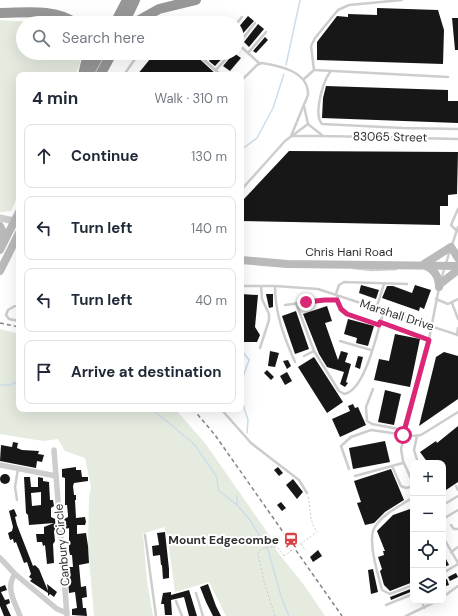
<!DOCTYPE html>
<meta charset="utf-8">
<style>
body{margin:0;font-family:"DM Sans",sans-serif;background:#f2f2f3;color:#1f2937}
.controls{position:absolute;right:12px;bottom:12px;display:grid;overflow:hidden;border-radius:8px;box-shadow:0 4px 16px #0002}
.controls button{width:36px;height:36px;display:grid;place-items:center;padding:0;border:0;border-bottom:1px solid #e0e1e3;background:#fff;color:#1f2937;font:20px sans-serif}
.stop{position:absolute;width:12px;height:12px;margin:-9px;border:3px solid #db2777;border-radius:50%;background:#fff}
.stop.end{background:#db2777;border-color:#fff;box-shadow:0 1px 4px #0008}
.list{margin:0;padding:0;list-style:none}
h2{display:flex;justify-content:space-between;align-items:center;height:52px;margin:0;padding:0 16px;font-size:17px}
h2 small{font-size:13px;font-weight:400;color:#747a83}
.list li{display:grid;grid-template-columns:26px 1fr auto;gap:12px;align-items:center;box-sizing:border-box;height:64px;margin:0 8px 8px;padding:0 8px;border:1px solid #e0e1e3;border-radius:8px}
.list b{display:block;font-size:15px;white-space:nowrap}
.list em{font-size:13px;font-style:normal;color:#747a83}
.icon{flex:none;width:22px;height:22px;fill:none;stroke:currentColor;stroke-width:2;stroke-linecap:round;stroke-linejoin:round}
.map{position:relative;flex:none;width:458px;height:616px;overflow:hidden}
.search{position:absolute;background:#fff;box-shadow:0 4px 16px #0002;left:16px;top:16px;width:228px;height:44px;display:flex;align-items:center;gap:10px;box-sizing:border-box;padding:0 14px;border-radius:22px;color:#747a83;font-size:15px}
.panel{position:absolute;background:#fff;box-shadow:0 4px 16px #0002;left:16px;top:72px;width:228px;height:340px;border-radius:8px}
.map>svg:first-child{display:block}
</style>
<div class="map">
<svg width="458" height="616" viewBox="0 0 458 616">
<rect width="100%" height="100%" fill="#fff"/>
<!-- green -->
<g fill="#e5ebdf">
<polygon points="0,20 47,23 23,23 23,53 79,53 80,64 75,75 19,75 19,193 11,211 0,212"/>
<polygon points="0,329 19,334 19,409 175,409 205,443 274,542 276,550 304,585 325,616 226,616 209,582 175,592 167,534 164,527 143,534 147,581 153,616 94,616 88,547 89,498 91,487 85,458 65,451 58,439 43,441 0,434"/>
</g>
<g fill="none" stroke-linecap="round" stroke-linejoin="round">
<!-- stream -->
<g stroke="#cddde9" stroke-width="1.5">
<polyline points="286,65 300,0"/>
<polyline points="241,150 257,138 273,108 284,74"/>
<polyline points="241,349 249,360 244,374 241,391"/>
<polyline points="0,385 10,385 19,381"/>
<polyline points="241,398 248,420 247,433"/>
<polyline points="152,409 194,444 217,477 218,490 237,505 250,520 268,550 281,596 289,616"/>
<polyline points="237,496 237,505"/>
</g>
</g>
<!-- building -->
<g fill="#171717" fill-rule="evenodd">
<polygon points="377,8 438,10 444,30 443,64 317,60 317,42 337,16 348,17 348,14 377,15"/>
<polygon points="248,16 254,21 237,40 237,29"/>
<polygon points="452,18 458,18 458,50 455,50"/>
<polygon points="258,24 264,29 249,47 244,42"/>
<polygon points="265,37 268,40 256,53 253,51"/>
<polygon points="155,53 193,53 217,75 137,75"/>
<polygon points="214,53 227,53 215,66 209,61"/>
<polygon points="234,53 241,58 230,71 223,66"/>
<polygon points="326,86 448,90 448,101 458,101 458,123 322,118 323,98"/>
<polygon points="289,151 458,152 457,194 448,195 448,206 440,206 440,225 241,221 241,207 244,199"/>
<polygon points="361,285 379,290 376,299 359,293"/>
<polygon points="415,285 431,290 424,309 420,307 419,311 382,298 387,286 393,286 412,293"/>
<polygon points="241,294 258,295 255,327 260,335 257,342 241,342"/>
<polygon points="266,294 273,294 273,307 269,308"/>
<polygon points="327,306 332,321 325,323 338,360 341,351 348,353 345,362 351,364 346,382 348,383 345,387 340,384 344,372 327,367 319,354 303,314"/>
<polygon points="296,311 309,349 295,354 282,316"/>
<polygon points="348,319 374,326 368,346 356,343 357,338 344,334"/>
<polygon points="395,334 420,339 410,387 374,380 379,359 389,361"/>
<polygon points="270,351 279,353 275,367 268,366"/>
<polygon points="444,352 458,356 458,399 419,426 436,357"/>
<polygon points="358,356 363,357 360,369 355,367"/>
<polygon points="314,357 343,402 327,413 298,367"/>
<polygon points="288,360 291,366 287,369 283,361"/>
<polygon points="267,370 274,377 271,380 264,373"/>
<polygon points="287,372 292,381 285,385 280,376"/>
<polygon points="385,390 401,394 394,425 378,422"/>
<polygon points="353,404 355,408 358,407 366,425 340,437 332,419 350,411 348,406"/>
<polygon points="458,426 458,482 443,492 443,463 428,463 420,452 436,441 437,443"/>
<polygon points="385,441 390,462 353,469 349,448"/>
<polygon points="13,442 18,443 17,448 22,450 39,451 38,454 44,455 42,462 37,461 36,468 0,461 1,445 12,447"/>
<polygon points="76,467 76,470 81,470 82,477 88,477 88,481 74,483 73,486 74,495 76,495 76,500 75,500 76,518 85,517 86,522 85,525 77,525 77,534 86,533 88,546 89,563 79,565 81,587 86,586 87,597 82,598 83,608 86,608 87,616 72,615 72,609 77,608 75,592 69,593 67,567 73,567 72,555 70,555 69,550 69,528 66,529 64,519 68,517 68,515 67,505 65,505 65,478 62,477 62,469"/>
<polygon points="278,467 283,473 279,476 274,470"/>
<polygon points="391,469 404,500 385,512 374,523 365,525 357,503 361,502 354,481"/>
<circle cx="5" cy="479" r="5"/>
<path d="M24 477H30L31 487H38V477L43 478V481L49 482 50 500H53L54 506 51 508V517L55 519 56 531H54L55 541 53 544 54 563 47 564 45 545 43 546 42 542H37L36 534H44V527L54 523 29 525 28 515 26 513ZM41 492V505L32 506 31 493Z"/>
<polygon points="293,479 303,492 297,499 286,485"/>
<polygon points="281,502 286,508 282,511 277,505"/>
<polygon points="14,509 17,516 15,517 17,525 33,566 35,565 39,569 48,591 47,584 57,592 54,597 50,594 48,596 48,593 30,581 32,579 29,577 31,574 27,562 24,563 16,542 14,543 13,539 10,540 8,533 12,531 13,527 9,511"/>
<polygon points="410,509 413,518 413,582 390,591 384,585 380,571 382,569 378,557 384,555 383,551 385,551 377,531 393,515"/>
<polygon points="165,532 169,569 169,578 163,579 162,565 161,565 160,555 153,556 152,546 159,545 157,533"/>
<polygon points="318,550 322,556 313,562 310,557"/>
<polygon points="443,553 449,565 444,567 443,565"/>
<polygon points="373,569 378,592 371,594 368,570"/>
<polygon points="456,573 458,577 450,581 448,577"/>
<polygon points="447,579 449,585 443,587 443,580"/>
<polygon points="208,584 216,606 221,616 213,616 206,602 200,587"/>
<polygon points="5,585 7,590 1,592 5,600 9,599 10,603 6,605 11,616 4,616 0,606 0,587"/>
<polygon points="413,588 413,591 391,600 390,597"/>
<polygon points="189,590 197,616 189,616 184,597 171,600 172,615 165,615 164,604 161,604 163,593 171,592 171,595"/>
</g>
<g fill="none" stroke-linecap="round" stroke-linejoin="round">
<!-- path -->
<g stroke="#cacaca" stroke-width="1" stroke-dasharray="2 2" stroke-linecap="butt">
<path d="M308 497C311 510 309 521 317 532"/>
<polyline points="285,544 291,551"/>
<polyline points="301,544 306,551"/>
<polyline points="275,616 265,585 258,553 261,549 276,546 284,556"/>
</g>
<!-- service -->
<g stroke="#cdcdcd" stroke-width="2.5">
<path d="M187 23C194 18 204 18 211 23"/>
<polyline points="237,23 242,17"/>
<polyline points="237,43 259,63"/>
<polyline points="237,46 255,23"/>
<polyline points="196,53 221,75"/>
<polyline points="248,53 266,32"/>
<polyline points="205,61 211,53"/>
<polyline points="216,70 231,53"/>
<polyline points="314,70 448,77"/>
<path d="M330 72C323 82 313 114 322 124L403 128 458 129"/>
<polyline points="124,75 139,53"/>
<polyline points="304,79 314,70 311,46 315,38 338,10 349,5 402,0"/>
<path d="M241 81 257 65 262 63C281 66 309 72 308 95L291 136"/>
<polyline points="304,106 308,124 323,136 458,139"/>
<polyline points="291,136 322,136"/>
<polyline points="241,190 285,141 308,124"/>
<polyline points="457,231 451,225 458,209"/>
<polyline points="452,245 458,227"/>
<polyline points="354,268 371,270 396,269"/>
<polyline points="441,280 450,250"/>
<polyline points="241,286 275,286 318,289 458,335"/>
<path d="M275 286C275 314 284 337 295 362"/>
<polyline points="436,299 448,304 458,299"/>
<path d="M296 303 314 351 339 391 344 394C366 390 377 331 384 311"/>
<polyline points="452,303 458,319"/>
<polyline points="285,305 325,300 337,301"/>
<polyline points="15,306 8,310 6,315 9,319 19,321"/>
<polyline points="376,309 384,284"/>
<polyline points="380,322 429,339"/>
<polyline points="379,325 343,312 336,294 339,285 344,282 407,284"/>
<polyline points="457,335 458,328"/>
<polyline points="340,341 371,350"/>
<polyline points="260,348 269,320 269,314 262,299 261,286"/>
<polyline points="304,356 314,351"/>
<polyline points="373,389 366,407 367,421 372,424 404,430"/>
<polyline points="221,409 251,443 299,480 307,493"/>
<polyline points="417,436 414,450 418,463"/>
<polyline points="392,466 401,486 406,488 413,486"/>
<polyline points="349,469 341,446 351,437 371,430 413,436 421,435 458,412"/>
<polyline points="355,476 403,463"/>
<polyline points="413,483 403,461 401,449 429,339 439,288"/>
<polyline points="456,486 458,490"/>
<path d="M413 497C405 503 395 508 387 514 382 518 375 525 373 531 369 546 378 575 382 590L390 594 413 585"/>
<polyline points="17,500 15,487 18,469"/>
<polyline points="443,505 458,496"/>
<polyline points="412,508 413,511"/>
<polyline points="443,519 458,510"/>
<polyline points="451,525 454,529 458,529"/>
<polyline points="145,535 156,616"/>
<polyline points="443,537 458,563"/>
<polyline points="451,552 458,547"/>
<polyline points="443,573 458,564"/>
<polyline points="196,593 203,616"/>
<polyline points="443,597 458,586"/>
<polyline points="176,601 182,616"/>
<polyline points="422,601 424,608"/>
<polyline points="386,605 413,594"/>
<polyline points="406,616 437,601"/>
</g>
<!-- minor -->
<g stroke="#cdcdcd" stroke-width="5.5">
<polyline points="54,450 67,616"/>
<polyline points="0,465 56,476"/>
<path d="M0 558 15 574C5 588 15 602 20 616"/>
<polyline points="15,574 57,609 67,613"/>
</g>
<!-- tertiary -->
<polyline stroke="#cdcdcd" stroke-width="7" points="0,218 14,221"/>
<!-- secondary -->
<g stroke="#bababa" stroke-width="8">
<polyline points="0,226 3,232 3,242"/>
<polyline points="0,250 19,212"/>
<polyline points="241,260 287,264 458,266"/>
<polyline points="424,264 451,247 458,258"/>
<path d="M424 265C434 269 439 276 439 287"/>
<polyline points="0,271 19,233"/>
<polyline points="440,284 458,270"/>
</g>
<!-- motorway -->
<g stroke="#979797" stroke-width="10">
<path d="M0 13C24 13 54 8 75 23"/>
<polyline points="115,23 127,0"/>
<polyline points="124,23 135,0"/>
<polyline points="134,23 159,9 196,0"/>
<polyline points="83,75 88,53"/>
<polyline points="88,75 100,53"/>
<polyline points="100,75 112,53"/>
</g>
<!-- rail -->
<g stroke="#858585" stroke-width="1.5" stroke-dasharray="4 3" stroke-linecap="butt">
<polyline points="0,323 19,327"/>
<polyline points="193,409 215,435 342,616"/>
</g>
<!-- path-bridge -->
<polyline stroke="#cacaca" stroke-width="1" stroke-dasharray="2 2" stroke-linecap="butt" points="284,556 317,532"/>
</g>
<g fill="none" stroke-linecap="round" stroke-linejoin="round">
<!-- route -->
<polyline stroke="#db2777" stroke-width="5" points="306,302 325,300 337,300 341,309 347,314 379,325 380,322 429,340 403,435"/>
</g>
<!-- icons -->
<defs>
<g id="station-bare" transform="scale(1.2)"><path d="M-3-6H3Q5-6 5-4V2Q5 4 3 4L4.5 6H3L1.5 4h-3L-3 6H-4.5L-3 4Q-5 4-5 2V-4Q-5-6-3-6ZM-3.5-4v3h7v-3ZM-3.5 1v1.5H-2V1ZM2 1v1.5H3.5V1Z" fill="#d64246" stroke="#fff" stroke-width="2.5" paint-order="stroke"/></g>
</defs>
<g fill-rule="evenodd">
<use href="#station-bare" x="291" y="540"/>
</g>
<g text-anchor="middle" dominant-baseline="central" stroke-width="4" stroke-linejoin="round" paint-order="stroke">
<!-- street labels -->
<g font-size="12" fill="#303030" stroke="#fff">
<text transform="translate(390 137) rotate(1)">83065 Street</text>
<text x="349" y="252">Chris Hani Road</text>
<text transform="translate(397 315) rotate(18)">Marshall Drive</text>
<text transform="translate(62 545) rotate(-95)">Canbury Circle</text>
</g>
<!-- poi labels -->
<g font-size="12" font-weight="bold" fill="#303030" stroke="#fff" text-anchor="end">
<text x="279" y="540">Mount Edgecombe</text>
</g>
</g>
</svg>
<div class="controls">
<button>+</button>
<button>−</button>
<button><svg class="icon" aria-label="locate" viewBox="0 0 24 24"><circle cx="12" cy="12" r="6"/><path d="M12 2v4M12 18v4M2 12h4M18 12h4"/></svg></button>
<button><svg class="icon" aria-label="layers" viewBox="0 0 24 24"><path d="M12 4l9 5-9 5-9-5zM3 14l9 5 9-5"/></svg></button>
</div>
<div class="stop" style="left:403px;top:435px"></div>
<div class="stop end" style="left:306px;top:302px"></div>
<div class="search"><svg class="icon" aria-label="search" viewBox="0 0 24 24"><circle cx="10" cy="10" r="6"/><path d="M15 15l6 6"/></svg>Search here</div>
<section class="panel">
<h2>4 min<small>Walk · 310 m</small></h2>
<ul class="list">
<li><svg class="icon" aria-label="ahead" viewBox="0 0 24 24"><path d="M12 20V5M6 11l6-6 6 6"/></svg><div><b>Continue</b></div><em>130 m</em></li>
<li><svg class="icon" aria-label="left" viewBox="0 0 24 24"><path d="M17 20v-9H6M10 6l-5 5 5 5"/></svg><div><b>Turn left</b></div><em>140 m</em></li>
<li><svg class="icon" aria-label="left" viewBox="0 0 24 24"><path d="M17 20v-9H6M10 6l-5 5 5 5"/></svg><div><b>Turn left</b></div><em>40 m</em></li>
<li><svg class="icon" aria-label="arrive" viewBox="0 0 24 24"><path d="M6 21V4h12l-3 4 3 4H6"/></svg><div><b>Arrive at destination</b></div></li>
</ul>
</section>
</div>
